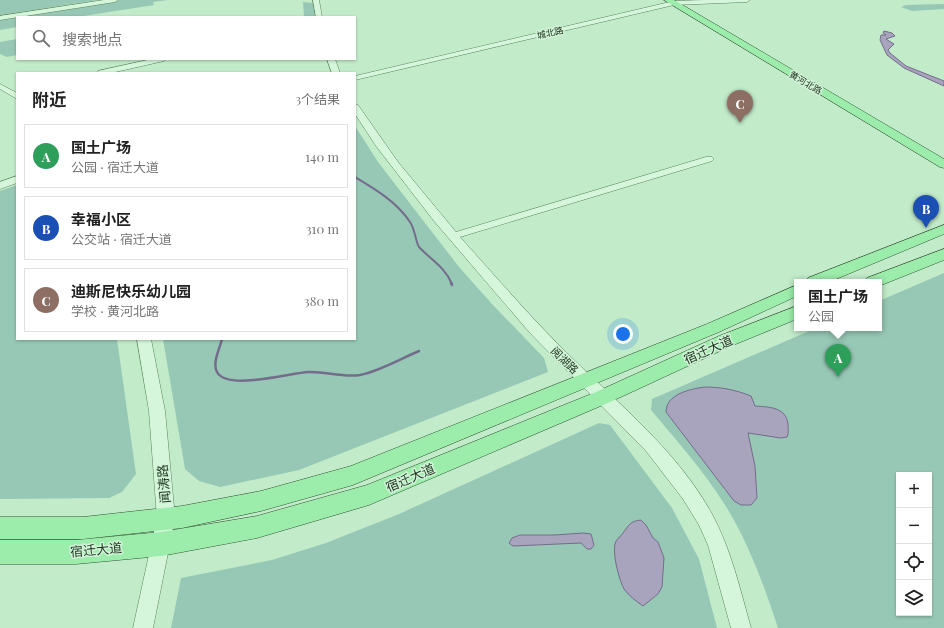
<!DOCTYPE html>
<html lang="zh">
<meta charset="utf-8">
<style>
body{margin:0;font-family:"Playfair Display","Noto Sans SC",serif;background:#f6f6f6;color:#222}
.controls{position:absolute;right:12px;bottom:12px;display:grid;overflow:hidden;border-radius:0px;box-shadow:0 1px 3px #0004}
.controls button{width:36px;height:36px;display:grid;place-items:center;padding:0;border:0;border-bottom:1px solid #e0e0e0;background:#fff;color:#222;font:20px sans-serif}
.you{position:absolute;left:623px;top:334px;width:14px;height:14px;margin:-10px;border:3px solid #fff;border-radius:50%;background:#1a73e8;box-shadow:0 0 0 6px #1a73e833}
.badge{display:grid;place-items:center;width:26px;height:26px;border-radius:50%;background:#ea580c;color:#fff;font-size:13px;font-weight:700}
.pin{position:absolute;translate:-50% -33px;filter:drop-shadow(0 1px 2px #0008)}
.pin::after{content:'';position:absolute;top:21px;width:14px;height:12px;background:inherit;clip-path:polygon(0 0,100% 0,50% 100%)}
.popup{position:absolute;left:794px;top:279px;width:88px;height:52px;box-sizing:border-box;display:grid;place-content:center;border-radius:0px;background:#fff;filter:drop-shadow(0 1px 3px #0005);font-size:13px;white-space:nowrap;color:#767676}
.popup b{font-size:15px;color:#222}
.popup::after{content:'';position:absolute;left:50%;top:100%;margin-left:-8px;border:8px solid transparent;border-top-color:#fff}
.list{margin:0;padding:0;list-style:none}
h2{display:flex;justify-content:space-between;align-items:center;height:52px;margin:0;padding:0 16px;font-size:17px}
h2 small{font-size:13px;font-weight:400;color:#767676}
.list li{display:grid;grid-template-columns:26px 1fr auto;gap:12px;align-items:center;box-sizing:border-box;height:64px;margin:0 8px 8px;padding:0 8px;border:1px solid #e0e0e0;border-radius:0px}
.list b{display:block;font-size:15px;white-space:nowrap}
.list p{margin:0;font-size:13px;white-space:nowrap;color:#767676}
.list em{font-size:13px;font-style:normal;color:#767676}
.icon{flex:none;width:22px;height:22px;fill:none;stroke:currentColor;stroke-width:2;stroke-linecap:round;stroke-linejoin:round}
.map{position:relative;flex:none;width:944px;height:628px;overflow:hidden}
.search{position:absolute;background:#fff;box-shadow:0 1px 3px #0004;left:16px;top:16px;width:340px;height:44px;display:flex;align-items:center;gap:10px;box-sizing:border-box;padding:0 14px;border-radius:0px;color:#767676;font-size:15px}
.panel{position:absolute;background:#fff;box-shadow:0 1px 3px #0004;left:16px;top:72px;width:340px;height:268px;border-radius:0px}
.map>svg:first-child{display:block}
</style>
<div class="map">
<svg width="944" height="628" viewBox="0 0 944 628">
<rect width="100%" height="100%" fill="#c2ebca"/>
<!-- green -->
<g fill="#97c8b5" fill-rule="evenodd">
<polygon points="0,0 98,0 0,15"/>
<polygon points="120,0 168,0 153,2 154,5 77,17 17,17 17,27 0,30 0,19"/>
<polygon points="303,2 313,3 315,17 304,17"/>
<polygon points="944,4 944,9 912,11 901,7 906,5"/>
<polygon points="17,39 17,55 7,57 0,54 0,42"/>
<polygon points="355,126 378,162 459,267 492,304 544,358 548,372 299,470 220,487 199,481 185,469 163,339 355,339"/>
<polygon points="17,185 17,339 117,339 136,474 122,492 109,498 0,499 0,191"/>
<path d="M944 273V628H778C765 588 748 541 725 505 704 471 677 441 651 410L652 399 816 328H879V301ZM899 475H929V613H899Z"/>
<polygon points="599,423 610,425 672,508 699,559 717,628 171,628 181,578 272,560 326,543 399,514"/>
</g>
<!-- water -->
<g fill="#a9a4be" stroke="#746c8b">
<polygon points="884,31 892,33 895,36 886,39 894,44 888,50 890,53 906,66 944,81 944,86 904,68 887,55 880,40 881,35 886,35 883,33"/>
<path d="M705 387C721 387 736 390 751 396L755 406C769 407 786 407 788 424 788 429 789 433 787 437L781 438 748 433 755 466 757 498 751 505H741L734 501 666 412C666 394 690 389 705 387Z"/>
<path d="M641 520 646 525 653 538 658 542 664 558 662 587 658 594 643 606C636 601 629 596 624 589 619 580 611 550 616 541 618 538 621 536 623 533 629 525 630 521 641 520Z"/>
<polygon points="583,533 591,534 594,545 591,549 587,549 581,543 513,546 509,543 512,538 520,535 555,535"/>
</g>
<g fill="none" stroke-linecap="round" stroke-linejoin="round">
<!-- stream-far1 -->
<path stroke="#746c8b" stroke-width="2" d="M355 177C375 189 397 202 410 222 415 229 416 243 419 247 431 260 445 267 452 284"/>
<!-- stream -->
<g stroke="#746c8b" stroke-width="2.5">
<polyline points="451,283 452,285"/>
<path d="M222 339C220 348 212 363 217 372 227 391 290 373 308 372 325 371 342 378 360 375 380 371 400 359 419 351"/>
</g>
<!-- minor casing -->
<g stroke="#5a835c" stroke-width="1">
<g id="minor">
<polygon points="104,0 118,0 115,2 0,20 0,16"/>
<polygon points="313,0 319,0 322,17 316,17"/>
<polygon points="704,0 750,0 747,2 674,5 355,80 355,76 674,1"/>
<polygon points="152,59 165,59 164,61 111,73 97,73 98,71"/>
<polygon points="327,59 335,59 340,73 332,73"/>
<polygon points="0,84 17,93 17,99 0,89"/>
<path d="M355 105H358L398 162 456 232 706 157H712L714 159 712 161 460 237C497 278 532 319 571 357 621 406 678 452 712 514 731 549 740 589 751 628H731L708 545 699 525 683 499 646 451 530 333 434 221 376 146 355 114Z"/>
<polygon points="17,176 17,183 0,189 0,182"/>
<polygon points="137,339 151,339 165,411 175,518 153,628 133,628 157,518 149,411"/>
</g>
</g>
<!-- major casing -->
<g stroke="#30512f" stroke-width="1">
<g id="major">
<polygon points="664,0 674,0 944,159 944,168 940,167"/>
<polygon points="944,225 944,234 829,282 806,282 808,278"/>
<polygon points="944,249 944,260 879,286 879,282 865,282 867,278"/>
<polygon points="797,285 797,296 719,332 353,485 261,511 182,528 83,539 0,539 0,517 83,517 182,506 261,491 351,466 707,324"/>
<polygon points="797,306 797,319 731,346 610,402 369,505 257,538 161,556 76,564 0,564 0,540 76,540 161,532 257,516 367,485 596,392 719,336"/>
</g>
</g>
<!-- minor -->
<use href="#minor" fill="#d5f6db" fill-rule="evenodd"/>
<!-- major -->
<use href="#major" fill="#9cecab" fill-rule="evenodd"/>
</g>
<g text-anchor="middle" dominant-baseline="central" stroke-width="3" stroke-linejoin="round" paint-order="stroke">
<!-- far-street labels -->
<g font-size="9" fill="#1e341e" stroke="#d1f3d8">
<text transform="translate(550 32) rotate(-13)">城北路</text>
<text transform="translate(806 82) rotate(31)">黄河北路</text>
</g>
<!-- street labels -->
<g font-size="11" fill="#1e341e" stroke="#d1f3d8">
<text transform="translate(565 360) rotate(44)">阅湖路</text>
</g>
<!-- near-street labels -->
<g font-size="13" fill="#1e341e" stroke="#d1f3d8">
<text transform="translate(708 349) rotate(-24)">宿迁大道</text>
<text transform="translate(410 477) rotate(-23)">宿迁大道</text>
<text transform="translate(163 484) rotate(-95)">闻涛路</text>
<text transform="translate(96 549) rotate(-5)">宿迁大道</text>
</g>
</g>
</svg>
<div class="controls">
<button>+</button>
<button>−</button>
<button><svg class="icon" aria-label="locate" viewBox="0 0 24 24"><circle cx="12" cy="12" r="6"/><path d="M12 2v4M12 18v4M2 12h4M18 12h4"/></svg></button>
<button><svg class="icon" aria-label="layers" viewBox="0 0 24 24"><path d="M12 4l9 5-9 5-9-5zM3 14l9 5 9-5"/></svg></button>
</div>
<div class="you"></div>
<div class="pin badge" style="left:838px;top:377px;background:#2e9e5b">A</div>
<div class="popup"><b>国土广场</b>公园</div>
<div class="pin badge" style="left:926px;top:228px;background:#1a4fb4">B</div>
<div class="pin badge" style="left:740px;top:123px;background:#8d6e63">C</div>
<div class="search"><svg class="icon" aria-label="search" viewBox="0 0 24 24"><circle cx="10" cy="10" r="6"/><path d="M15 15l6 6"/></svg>搜索地点</div>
<section class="panel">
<h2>附近<small>3个结果</small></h2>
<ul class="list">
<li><span class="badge" style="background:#2e9e5b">A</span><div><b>国土广场</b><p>公园 · 宿迁大道</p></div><em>140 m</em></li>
<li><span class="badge" style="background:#1a4fb4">B</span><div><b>幸福小区</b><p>公交站 · 宿迁大道</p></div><em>310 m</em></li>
<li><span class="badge" style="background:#8d6e63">C</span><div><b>迪斯尼快乐幼儿园</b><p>学校 · 黄河北路</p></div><em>380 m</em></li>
</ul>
</section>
</div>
